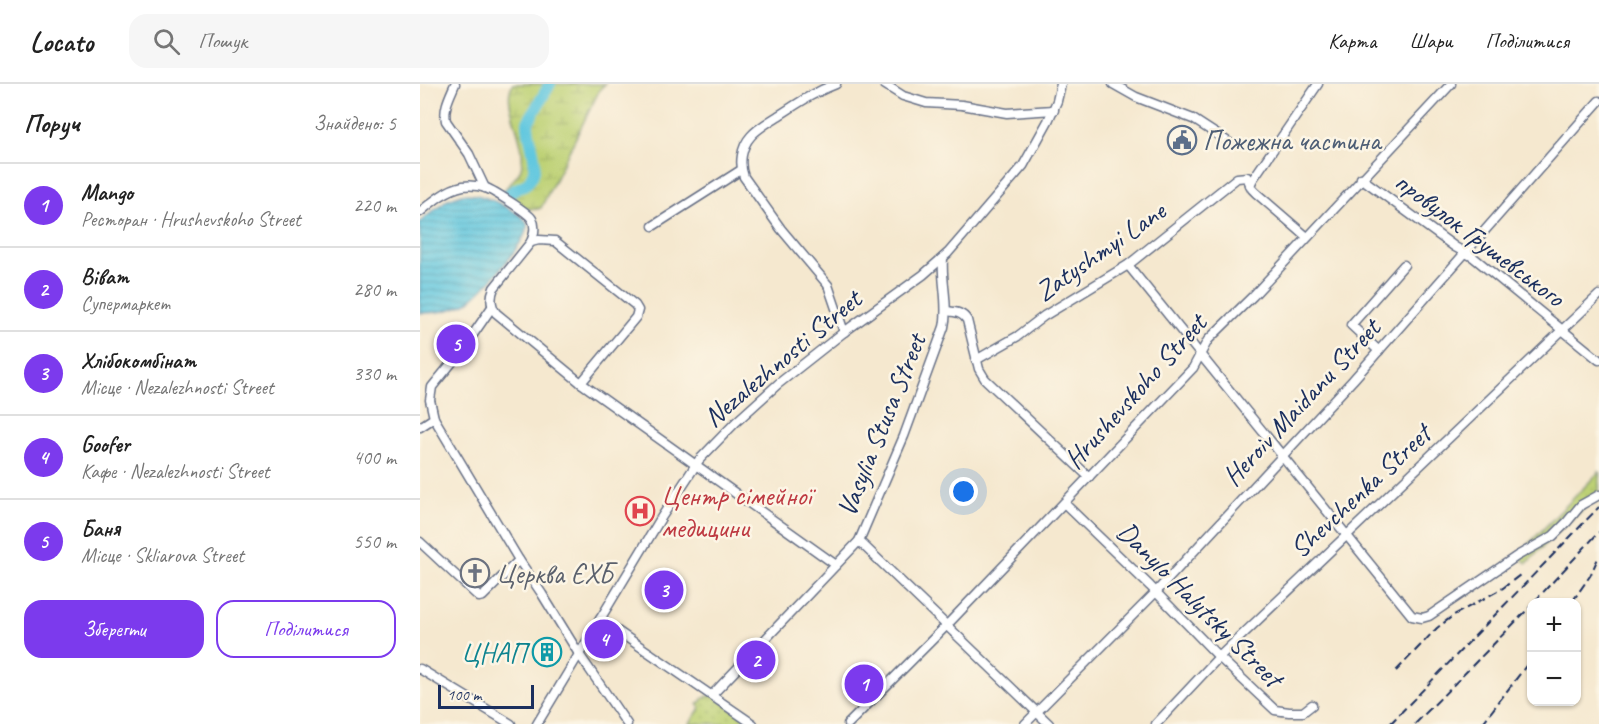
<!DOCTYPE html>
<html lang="uk">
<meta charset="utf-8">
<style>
body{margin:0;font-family:Caveat,sans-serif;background:#f6f6f6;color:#222}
.controls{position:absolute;right:18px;bottom:18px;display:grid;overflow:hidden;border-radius:12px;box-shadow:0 2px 4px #0004}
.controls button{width:54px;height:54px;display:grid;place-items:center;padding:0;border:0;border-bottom:2px solid #e0e0e0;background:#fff;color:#222;font:30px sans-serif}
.scale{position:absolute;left:18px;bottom:15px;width:96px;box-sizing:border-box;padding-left:6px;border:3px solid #1b2f5e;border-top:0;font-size:16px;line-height:21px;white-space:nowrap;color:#1b2f5e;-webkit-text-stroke:4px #fcf5e5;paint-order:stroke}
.you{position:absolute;left:544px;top:408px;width:21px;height:21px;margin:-15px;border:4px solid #fff;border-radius:50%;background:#1a73e8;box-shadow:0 0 0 9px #1a73e833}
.badge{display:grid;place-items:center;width:39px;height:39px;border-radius:50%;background:#7c3aed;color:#fff;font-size:20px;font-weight:700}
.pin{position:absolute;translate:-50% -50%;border:3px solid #fff;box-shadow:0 2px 6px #0006}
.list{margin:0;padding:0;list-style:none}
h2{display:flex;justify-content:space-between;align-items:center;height:78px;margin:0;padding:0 24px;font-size:26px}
h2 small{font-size:20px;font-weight:400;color:#767676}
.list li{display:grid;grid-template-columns:39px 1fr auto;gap:18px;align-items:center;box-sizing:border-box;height:84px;padding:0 24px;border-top:2px solid #e0e0e0}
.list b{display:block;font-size:22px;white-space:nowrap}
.list p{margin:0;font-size:20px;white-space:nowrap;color:#767676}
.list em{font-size:20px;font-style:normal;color:#767676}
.actions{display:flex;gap:12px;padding:18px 24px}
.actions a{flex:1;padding:14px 0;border:2px solid #7c3aed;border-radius:18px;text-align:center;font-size:21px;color:#7c3aed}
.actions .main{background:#7c3aed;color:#fff}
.icon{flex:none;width:33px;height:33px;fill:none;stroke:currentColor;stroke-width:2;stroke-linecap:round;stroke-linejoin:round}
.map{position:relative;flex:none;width:1179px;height:640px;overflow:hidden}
header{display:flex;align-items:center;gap:36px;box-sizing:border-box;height:84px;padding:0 30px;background:#fff;border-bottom:2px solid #e0e0e0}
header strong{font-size:28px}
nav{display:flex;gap:33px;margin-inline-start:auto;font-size:21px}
.search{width:420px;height:54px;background:#f6f6f6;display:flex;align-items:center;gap:15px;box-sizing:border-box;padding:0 21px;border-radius:18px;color:#767676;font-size:22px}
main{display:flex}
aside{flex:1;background:#fff}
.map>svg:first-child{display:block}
</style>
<header>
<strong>Locato</strong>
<div class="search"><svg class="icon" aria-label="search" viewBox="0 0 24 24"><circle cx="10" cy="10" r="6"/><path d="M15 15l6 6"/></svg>Пошук</div>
<nav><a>Карта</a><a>Шари</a><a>Поділитися</a></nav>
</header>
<main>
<aside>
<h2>Поруч<small>Знайдено: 5</small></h2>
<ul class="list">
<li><span class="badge">1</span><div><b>Mango</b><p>Ресторан · Hrushevskoho Street</p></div><em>220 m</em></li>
<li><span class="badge">2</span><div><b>Віват</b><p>Супермаркет</p></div><em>280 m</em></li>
<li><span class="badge">3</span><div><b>Хлібокомбінат</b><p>Місце · Nezalezhnosti Street</p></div><em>330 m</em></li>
<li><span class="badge">4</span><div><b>Goofer</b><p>Кафе · Nezalezhnosti Street</p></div><em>400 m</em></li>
<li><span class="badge">5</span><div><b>Баня</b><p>Місце · Skliarova Street</p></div><em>550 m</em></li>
</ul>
<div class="actions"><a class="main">Зберегти</a><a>Поділитися</a></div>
</aside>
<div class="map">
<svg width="1179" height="640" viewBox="0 0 1179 640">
<defs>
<pattern id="grass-dots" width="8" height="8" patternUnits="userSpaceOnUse" patternTransform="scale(1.5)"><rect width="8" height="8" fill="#bdd175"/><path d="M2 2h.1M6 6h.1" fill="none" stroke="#a2b468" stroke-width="1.8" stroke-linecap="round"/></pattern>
<pattern id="wetland-marsh" width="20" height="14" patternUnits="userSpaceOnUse" patternTransform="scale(1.5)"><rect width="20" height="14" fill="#bdd175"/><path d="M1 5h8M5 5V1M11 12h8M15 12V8" fill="none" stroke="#a2b468"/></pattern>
<pattern id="water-rules" width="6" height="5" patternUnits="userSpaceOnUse" patternTransform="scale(1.5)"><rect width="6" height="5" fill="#61c7df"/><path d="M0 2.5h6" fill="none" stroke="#4fa2b8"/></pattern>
</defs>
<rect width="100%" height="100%" fill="#fcf5e5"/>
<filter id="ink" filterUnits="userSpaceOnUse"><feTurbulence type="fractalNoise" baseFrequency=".0167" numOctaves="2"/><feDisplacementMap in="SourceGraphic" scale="12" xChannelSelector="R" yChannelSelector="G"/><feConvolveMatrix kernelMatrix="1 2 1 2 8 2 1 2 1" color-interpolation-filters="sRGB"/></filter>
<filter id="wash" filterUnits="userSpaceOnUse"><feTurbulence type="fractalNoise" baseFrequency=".008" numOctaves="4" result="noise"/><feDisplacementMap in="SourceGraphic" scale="24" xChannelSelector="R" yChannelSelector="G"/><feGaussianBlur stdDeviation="1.35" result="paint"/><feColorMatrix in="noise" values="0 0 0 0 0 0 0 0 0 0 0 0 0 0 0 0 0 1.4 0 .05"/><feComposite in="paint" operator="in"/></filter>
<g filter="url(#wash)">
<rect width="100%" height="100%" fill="#f5e8cf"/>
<!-- grass -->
<g fill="url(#grass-dots)" stroke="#6c806a" stroke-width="1.5">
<polygon points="1179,388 1179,411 1133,452 1107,479 1097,472"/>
<polygon points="292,611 333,640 269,640 281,623 278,621 283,614"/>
</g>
<!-- wetland -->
<path fill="url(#wetland-marsh)" stroke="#6c806a" stroke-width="1.5" d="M93 0H185L180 5 121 124C106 130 93 117 82 109 87 102 96 94 100 87 111 60 79 19 93 0Z"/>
<!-- water -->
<path fill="url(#water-rules)" stroke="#3e7b9e" stroke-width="1.5" d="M42 110C48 110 54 110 60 112 69 114 106 131 107 140 109 156 59 213 45 220 30 227 16 229 0 229V138L28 115Z"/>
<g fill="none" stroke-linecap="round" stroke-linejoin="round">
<!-- river -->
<path stroke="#61c7df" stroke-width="12" d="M87 112C95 103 100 105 107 99 124 83 107 57 108 38L130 0"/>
</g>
</g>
<g filter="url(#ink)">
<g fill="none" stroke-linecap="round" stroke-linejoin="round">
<!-- minor casing -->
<g stroke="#677086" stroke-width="11">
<g id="minor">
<path d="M35 0C30 12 23 24 26 37L49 70 65 104"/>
<path d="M416 0C394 8 377 20 358 32 349 38 338 44 331 52 321 63 319 80 324 93L361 145 408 201 424 248"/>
<polyline points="464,0 483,12 506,19 542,21 587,29 634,26"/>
<polyline points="693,0 716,13 773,35 810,59"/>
<polyline points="941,94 1035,163 1053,173 1179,276"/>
<polyline points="830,101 833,95 898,0"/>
<path d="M0 128C12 118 27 105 43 102 51 101 59 102 66 104 74 107 109 129 112 135 116 142 114 151 111 158L74 204C70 213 71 222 76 229L161 299 416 481"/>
<polyline points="233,142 321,86"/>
<polyline points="111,158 119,156 135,157 215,221 218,226 216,233 161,299"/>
<polyline points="708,181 992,532 1002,534 1009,532 1097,472 1133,452 1147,438 1161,421 1179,411"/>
<polyline points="72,223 43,265 12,303 10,316 14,334 99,476 122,510 159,570 207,640"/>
<path d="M526 227C535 228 542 228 547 236L559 285 565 295 669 393"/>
<polyline points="959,267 931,241 984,181"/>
<polyline points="556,276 598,252 624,232 708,181 817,94 827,93 832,105 836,109 887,153"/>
<polyline points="0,343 14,334"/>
<polyline points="644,419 730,502 799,573 855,626 869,628 883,628 892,621"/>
<polyline points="439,457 629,640"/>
<polyline points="0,458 59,513 63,512 99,476"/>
<polyline points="180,535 333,640"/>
<polyline points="0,585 91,640"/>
<path d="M292 611 439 457 484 352 524 243C529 220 521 197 523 174"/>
<polyline points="117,640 241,434 279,376 316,338 358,300 424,248 503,191 528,169 603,82 628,37 637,17 641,0"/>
<polyline points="428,640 526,542 773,284 788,256 833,212 1031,0"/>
<polyline points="605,640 736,508 933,296 1179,17"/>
<polyline points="736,640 799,573 1179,211"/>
</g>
</g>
<!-- minor -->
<use href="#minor" stroke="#fff" stroke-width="8"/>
<!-- rail -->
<g stroke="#1b2f5e" stroke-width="2" stroke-dasharray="9 4.5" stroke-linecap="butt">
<polyline points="1114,518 1179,448"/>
<polyline points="1152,518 1170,492 1179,472"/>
<polyline points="976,587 1017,544 1034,531 1083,504 1100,491"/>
<polyline points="970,640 1179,423"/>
<polyline points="995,640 1112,521"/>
<polyline points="1062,640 1112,574"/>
</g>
</g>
</g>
<!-- icons -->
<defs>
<g id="civic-ring" transform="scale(1.5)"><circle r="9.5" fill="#fcf5e5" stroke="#5c6f8a" stroke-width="1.5"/><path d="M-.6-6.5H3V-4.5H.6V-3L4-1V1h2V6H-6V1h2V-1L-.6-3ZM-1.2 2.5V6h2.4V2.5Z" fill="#5c6f8a"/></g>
<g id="hospital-ring" transform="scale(1.5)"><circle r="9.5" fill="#fcf5e5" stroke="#e0444e" stroke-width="1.5"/><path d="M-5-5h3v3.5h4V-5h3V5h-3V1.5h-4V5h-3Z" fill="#e0444e"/></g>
<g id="church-ring" transform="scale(1.5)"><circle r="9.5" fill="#fcf5e5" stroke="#6b7280" stroke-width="1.5"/><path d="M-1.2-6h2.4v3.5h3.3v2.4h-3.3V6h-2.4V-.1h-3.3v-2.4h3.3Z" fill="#6b7280"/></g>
<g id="building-ring" transform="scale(1.5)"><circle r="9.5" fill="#fcf5e5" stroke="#0f9aa8" stroke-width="1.5"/><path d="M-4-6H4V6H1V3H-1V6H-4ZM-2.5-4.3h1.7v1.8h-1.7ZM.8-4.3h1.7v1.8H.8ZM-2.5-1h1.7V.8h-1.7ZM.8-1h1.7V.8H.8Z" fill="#0f9aa8"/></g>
</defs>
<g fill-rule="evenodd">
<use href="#civic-ring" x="762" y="56"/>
<use href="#hospital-ring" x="220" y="427"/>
<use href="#church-ring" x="55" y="489"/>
<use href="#building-ring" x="127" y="568"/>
</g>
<g text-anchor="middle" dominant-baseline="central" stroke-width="5" stroke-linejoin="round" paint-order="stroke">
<!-- service labels -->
<g font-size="28" fill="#4e5e75" stroke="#fcf5e5" text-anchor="start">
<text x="783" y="56">Пожежна частина</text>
</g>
<!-- street labels -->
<g font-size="28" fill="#1b2f5e" stroke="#fcf5e5">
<text transform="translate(1060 155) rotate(37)">провулок Грушевського</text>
<text transform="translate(680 167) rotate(-35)">Zatyshmyi Lane</text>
<text transform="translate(362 274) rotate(-40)">Nezalezhnosti Street</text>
<text transform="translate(715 307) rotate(-48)">Hrushevskoho Street</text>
<text transform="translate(881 318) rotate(-47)">Heroiv Maidanu Street</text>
<text transform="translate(461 341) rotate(-68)">Vasylia Stusa Street</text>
<text transform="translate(940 407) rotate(-43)">Shevchenka Street</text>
<text transform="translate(780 520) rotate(45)">Danylo Halytsky Street</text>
</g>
<!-- health labels -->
<g font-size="28" fill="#be3a42" stroke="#fcf5e5" text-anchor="start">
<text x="241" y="411">Центр сімейної<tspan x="241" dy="32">медицини</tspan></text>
</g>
<!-- worship labels -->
<g font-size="28" fill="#5b616d" stroke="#fcf5e5" text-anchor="start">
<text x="76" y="489">Церква ЄХБ</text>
</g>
<!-- culture labels -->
<g font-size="28" fill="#0d838f" stroke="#fcf5e5" text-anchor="end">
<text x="106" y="568">ЦНАП</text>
</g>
</g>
</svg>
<div class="controls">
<button>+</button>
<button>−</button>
</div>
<div class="scale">100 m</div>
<div class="you"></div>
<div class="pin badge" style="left:444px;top:600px">1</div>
<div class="pin badge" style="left:336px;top:576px">2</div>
<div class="pin badge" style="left:244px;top:506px">3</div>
<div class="pin badge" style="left:184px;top:555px">4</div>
<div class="pin badge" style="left:36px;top:260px">5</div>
</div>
</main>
